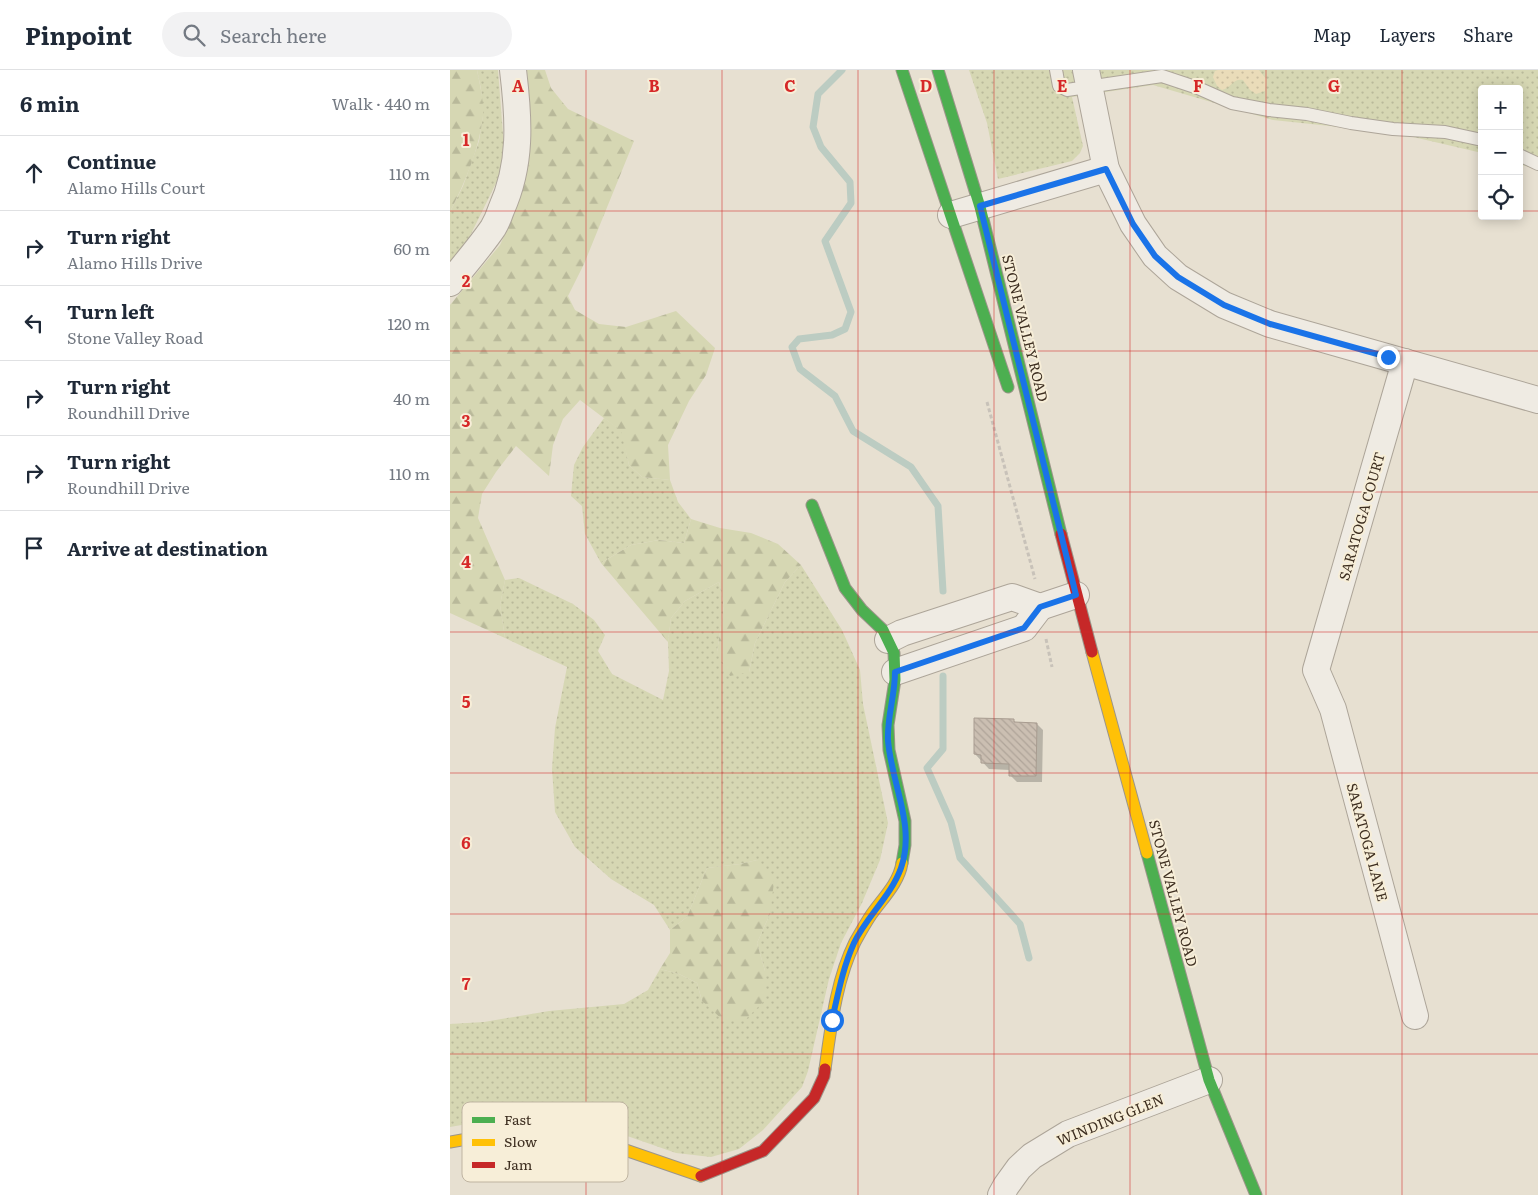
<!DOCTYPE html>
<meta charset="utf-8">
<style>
body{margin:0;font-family:Literata,serif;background:#f2f2f3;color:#1f2937}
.controls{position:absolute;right:15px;top:15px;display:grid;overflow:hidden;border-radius:5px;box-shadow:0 2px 12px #0003}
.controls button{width:45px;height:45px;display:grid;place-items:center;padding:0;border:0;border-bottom:1px solid #e0e1e3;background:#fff;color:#1f2937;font:25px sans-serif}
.stop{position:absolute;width:15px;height:15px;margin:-11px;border:4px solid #1a73e8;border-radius:50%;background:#fff}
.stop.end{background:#1a73e8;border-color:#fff;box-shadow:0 1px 5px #0008}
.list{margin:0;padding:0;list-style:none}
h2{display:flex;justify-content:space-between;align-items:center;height:65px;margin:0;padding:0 20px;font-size:21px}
h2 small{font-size:16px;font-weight:400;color:#747a83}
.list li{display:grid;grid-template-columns:32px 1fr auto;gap:15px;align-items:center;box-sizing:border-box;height:75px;padding:0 20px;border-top:1px solid #e0e1e3}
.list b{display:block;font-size:19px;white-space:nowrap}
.list p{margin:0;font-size:16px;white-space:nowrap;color:#747a83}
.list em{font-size:16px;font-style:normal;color:#747a83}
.icon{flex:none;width:28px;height:28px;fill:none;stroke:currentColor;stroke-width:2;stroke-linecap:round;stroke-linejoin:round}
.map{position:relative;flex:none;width:1088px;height:1125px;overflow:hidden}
header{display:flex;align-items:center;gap:30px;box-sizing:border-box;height:70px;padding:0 25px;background:#fff;border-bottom:1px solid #e0e1e3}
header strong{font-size:24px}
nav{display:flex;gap:28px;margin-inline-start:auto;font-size:18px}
.search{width:350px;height:45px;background:#f2f2f3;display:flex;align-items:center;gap:12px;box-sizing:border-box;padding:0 18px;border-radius:28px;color:#747a83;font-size:19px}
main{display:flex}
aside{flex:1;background:#fff}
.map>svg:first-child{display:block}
</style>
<header>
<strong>Pinpoint</strong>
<div class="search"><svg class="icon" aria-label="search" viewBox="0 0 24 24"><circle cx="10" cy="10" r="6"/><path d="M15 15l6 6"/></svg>Search here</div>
<nav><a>Map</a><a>Layers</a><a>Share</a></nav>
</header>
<main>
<aside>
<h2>6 min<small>Walk · 440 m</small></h2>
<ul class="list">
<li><svg class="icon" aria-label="ahead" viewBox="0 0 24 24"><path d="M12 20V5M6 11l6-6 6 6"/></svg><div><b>Continue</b><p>Alamo Hills Court</p></div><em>110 m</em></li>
<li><svg class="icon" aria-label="right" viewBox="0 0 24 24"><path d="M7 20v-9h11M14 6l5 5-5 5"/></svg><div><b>Turn right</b><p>Alamo Hills Drive</p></div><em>60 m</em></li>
<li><svg class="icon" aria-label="left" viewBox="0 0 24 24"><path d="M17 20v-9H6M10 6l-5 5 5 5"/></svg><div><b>Turn left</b><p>Stone Valley Road</p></div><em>120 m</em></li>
<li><svg class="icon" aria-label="right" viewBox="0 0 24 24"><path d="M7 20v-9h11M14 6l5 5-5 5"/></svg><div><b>Turn right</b><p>Roundhill Drive</p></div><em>40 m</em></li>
<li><svg class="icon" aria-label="right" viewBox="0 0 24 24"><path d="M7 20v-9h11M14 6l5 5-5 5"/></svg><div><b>Turn right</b><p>Roundhill Drive</p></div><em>110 m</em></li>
<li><svg class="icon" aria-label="arrive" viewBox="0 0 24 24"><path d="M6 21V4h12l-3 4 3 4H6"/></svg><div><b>Arrive at destination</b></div></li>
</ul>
</aside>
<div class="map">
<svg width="1088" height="1125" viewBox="0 0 1088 1125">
<defs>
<pattern id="grass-dots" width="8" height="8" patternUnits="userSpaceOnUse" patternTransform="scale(1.25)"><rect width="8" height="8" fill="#d6d7b3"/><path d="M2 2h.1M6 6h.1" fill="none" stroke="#b9b99a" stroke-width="1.8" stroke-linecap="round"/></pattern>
<pattern id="forest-firs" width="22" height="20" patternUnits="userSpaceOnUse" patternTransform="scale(1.25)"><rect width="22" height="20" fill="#d6d7b3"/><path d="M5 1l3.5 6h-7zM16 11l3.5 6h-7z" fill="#b9b99a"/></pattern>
<pattern id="sand-dots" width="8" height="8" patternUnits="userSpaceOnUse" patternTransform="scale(1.25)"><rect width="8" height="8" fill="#eadcb9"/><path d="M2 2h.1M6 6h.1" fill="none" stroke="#cabd9f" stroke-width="1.8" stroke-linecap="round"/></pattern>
<pattern id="building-back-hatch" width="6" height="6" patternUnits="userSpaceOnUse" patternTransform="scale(1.25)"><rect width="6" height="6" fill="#cbbfb2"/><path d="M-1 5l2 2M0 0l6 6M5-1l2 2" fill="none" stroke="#afa499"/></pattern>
</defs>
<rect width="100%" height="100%" fill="#e7e0d1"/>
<!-- grass -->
<g fill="url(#grass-dots)">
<polygon points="27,0 48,0 54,77 49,107 19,168 0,195 0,142 13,116 29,71 33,45 31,19"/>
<polygon points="519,0 1088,0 1088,100 1069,94 1069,19 1032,19 1032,83 946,63 823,50 703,15 622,27 633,76 630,83 622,91 548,109 537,53"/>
<polygon points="154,348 172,361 179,395 192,407 220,410 228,432 241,449 234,473 209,470 181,475 151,493 135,464 132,436 121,426 124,395 133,377"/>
<polygon points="351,495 392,560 410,600 413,634 438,753 430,790 412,833 391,873 379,909 358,1001 352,1017 313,1060 289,1079 261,1087 226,1083 140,1053 97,1048 52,1048 0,1057 0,954 34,952 99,941 174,934 198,920 210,899 229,904 247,913 252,931 315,901 307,873 320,844 307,790 290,794 257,798 237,847 220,860 204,835 161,809 125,777 105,742 102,699 105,658 117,597 55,568 50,535 55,510 69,508 123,534 144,550 155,565 148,581 162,604 213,630 219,601 218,572 221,548 235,531 269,512 274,536 267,582 299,602 305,573 335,512"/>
</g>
<!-- forest -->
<g fill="url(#forest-firs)">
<path d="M0 0H27C30 15 34 31 33 46 29 80 15 112 0 142Z"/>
<polygon points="77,0 95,0 101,18 118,39 184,71 134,194 118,226 125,240 149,254 176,257 226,241 265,278 256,305 239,331 218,375 220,410 192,407 179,395 171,361 130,330 113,349 103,375 99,406 66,376 46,402 32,424 28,448 55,510 50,535 55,568 0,543 0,235 50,175 59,156 78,95 81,53"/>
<polygon points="241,449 270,458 301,463 328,474 351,495 335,512 305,573 299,602 280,606 267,582 274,536 269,512 235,531 221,548 218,572 151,493 181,475 209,470 234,473"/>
<polygon points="307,790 324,812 320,844 307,873 315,901 314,931 295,950 274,951 252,931 247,913 229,904 210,899 220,883 220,860 237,847 257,798 290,794"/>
</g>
<!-- sand -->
<path fill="url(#sand-dots)" d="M768 0H809L816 9 815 21 806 24 800 20 793 10C783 8 781 18 772 20L767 16 763 7 765 1Z"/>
<!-- shadow -->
<polygon fill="#0003" points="564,651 567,653 587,654 593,660 592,712 567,712 560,705 560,700 539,699 525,684"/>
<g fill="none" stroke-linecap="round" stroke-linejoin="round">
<!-- stream -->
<g stroke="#bcccc2" stroke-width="7">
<polyline points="392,0 368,24 363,57 371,77 400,112 401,133 375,171 401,242 395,259 382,265 349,269 342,277 350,299 385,326 403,361 461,397 488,436 493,521"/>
<polyline points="493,606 493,679 477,698 501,752 510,788 570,854 579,888"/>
</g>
</g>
<!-- building -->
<polygon fill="url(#building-back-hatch)" stroke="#a89c90" points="524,648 564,649 564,652 587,653 586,706 559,706 559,694 531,693 531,685 524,684"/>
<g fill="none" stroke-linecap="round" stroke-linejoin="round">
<!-- lane casing -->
<g stroke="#ada599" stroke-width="14">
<g id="lane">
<polyline points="606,0 609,16 617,20 712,6 748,18 782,33 819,40 857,44 901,53 943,59 995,62 1032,70"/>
<polyline points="1069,85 1088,94"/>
</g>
</g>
<!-- street casing -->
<g stroke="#ada599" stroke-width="28">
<g id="street">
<polyline points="636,0 656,99 683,154 705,186 728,207 774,235 820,254 1088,330"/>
<polyline points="501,145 656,99"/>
<path d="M0 213C14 195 30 177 43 158 46 153 49 146 51 140 72 94 69 49 63 0"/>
<polyline points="955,292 866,600 883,639 965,946"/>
<polyline points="438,570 452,563 562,527 590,537 626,525"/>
<polyline points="445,602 574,558 590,537"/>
<polyline points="551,1125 556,1116 569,1098 582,1086 618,1064 759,1010"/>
</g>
</g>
<!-- fast casing -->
<g stroke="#9c958a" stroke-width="13">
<g id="fast">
<polyline points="452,0 558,317"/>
<polyline points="488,0 530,137 611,464"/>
<polyline points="362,435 395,518 412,540 433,560 444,583 445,610 438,655 439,680 455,751 455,775 452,793"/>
<polyline points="697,783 759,1010 806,1125"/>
</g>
</g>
<!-- slow casing -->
<g stroke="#9c958a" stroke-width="13">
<g id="slow">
<polyline points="642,582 697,783"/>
<path d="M375 999C381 957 386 910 405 872 410 863 415 854 421 845 432 829 449 813 452 793"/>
<polyline points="0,1072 56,1062 123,1062 251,1106"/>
</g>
</g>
<!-- jam casing -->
<g stroke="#9c958a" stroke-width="13">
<g id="jam">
<polyline points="611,464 642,582"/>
<polyline points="251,1106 313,1081 364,1028 374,1006 375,999"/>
</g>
</g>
<!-- path -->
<g stroke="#c8c2b9" stroke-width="3" stroke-dasharray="4 2.5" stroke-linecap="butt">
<polyline points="537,332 585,509"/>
<polyline points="596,569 602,597"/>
</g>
<!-- lane -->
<use href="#lane" stroke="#efebe3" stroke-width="12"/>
<!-- street -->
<use href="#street" stroke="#efebe3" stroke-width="26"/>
<!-- fast -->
<use href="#fast" stroke="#4caf50" stroke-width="11"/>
<!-- slow -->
<use href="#slow" stroke="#ffc107" stroke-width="11"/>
<!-- jam -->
<use href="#jam" stroke="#c62828" stroke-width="11"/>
</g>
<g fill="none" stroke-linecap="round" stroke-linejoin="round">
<!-- route -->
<path stroke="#1a73e8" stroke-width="6" d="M382 950C388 924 393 897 404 873 417 846 441 826 451 798 466 755 441 713 438 670 437 646 445 626 445 602L574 558 590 537 626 525 530 136 656 99 683 154 705 186 728 207 774 235 820 254 938 287"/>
</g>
<!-- grid -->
<path fill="none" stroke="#d62828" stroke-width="1" stroke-opacity="0.55" d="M136 0V1125M272 0V1125M408 0V1125M544 0V1125M680 0V1125M816 0V1125M952 0V1125M0 141H1032M1069 141H1088M0 281H1088M0 422H1088M0 562H1088M0 703H1088M0 844H1088M0 984H1088"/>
<g text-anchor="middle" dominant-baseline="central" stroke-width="4" stroke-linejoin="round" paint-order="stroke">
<!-- street labels -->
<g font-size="14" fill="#3d2e20" stroke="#f7eed8">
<text transform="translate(576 258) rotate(76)">STONE VALLEY ROAD</text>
<text transform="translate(911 446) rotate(-74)">SARATOGA COURT</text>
<text transform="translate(918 772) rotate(75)">SARATOGA LANE</text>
<text transform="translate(724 823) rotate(75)">STONE VALLEY ROAD</text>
<text transform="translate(660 1049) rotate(-22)">WINDING GLEN</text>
</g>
</g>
<!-- legend -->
<rect x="12" y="1032" width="166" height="80" rx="8" fill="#f7eed8" stroke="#bfb4a1" stroke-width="1"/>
<rect x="22" y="1047" width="23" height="6" fill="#4caf50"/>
<rect x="22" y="1069" width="23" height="7" fill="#ffc107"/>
<rect x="22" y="1092" width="23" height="6" fill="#c62828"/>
<g font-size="14" fill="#3d2e20">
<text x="54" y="1055">Fast</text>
<text x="54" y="1077">Slow</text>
<text x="54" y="1100">Jam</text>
</g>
<g font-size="16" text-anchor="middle" font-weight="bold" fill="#d62828" stroke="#f7eed8" stroke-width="4" stroke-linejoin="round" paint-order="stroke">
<text x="68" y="22">A</text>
<text x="204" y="22">B</text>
<text x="340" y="22">C</text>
<text x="476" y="22">D</text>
<text x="612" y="22">E</text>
<text x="748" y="22">F</text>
<text x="884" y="22">G</text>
<text x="16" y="76">1</text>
<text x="16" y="217">2</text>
<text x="16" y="357">3</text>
<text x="16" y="498">4</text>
<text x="16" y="638">5</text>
<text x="16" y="779">6</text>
<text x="16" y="920">7</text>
</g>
</svg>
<div class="controls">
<button>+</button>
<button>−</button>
<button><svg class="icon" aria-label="locate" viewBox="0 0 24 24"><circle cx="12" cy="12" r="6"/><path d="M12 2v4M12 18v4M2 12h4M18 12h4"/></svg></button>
</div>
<div class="stop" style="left:382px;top:950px"></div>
<div class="stop end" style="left:938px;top:287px"></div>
</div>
</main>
